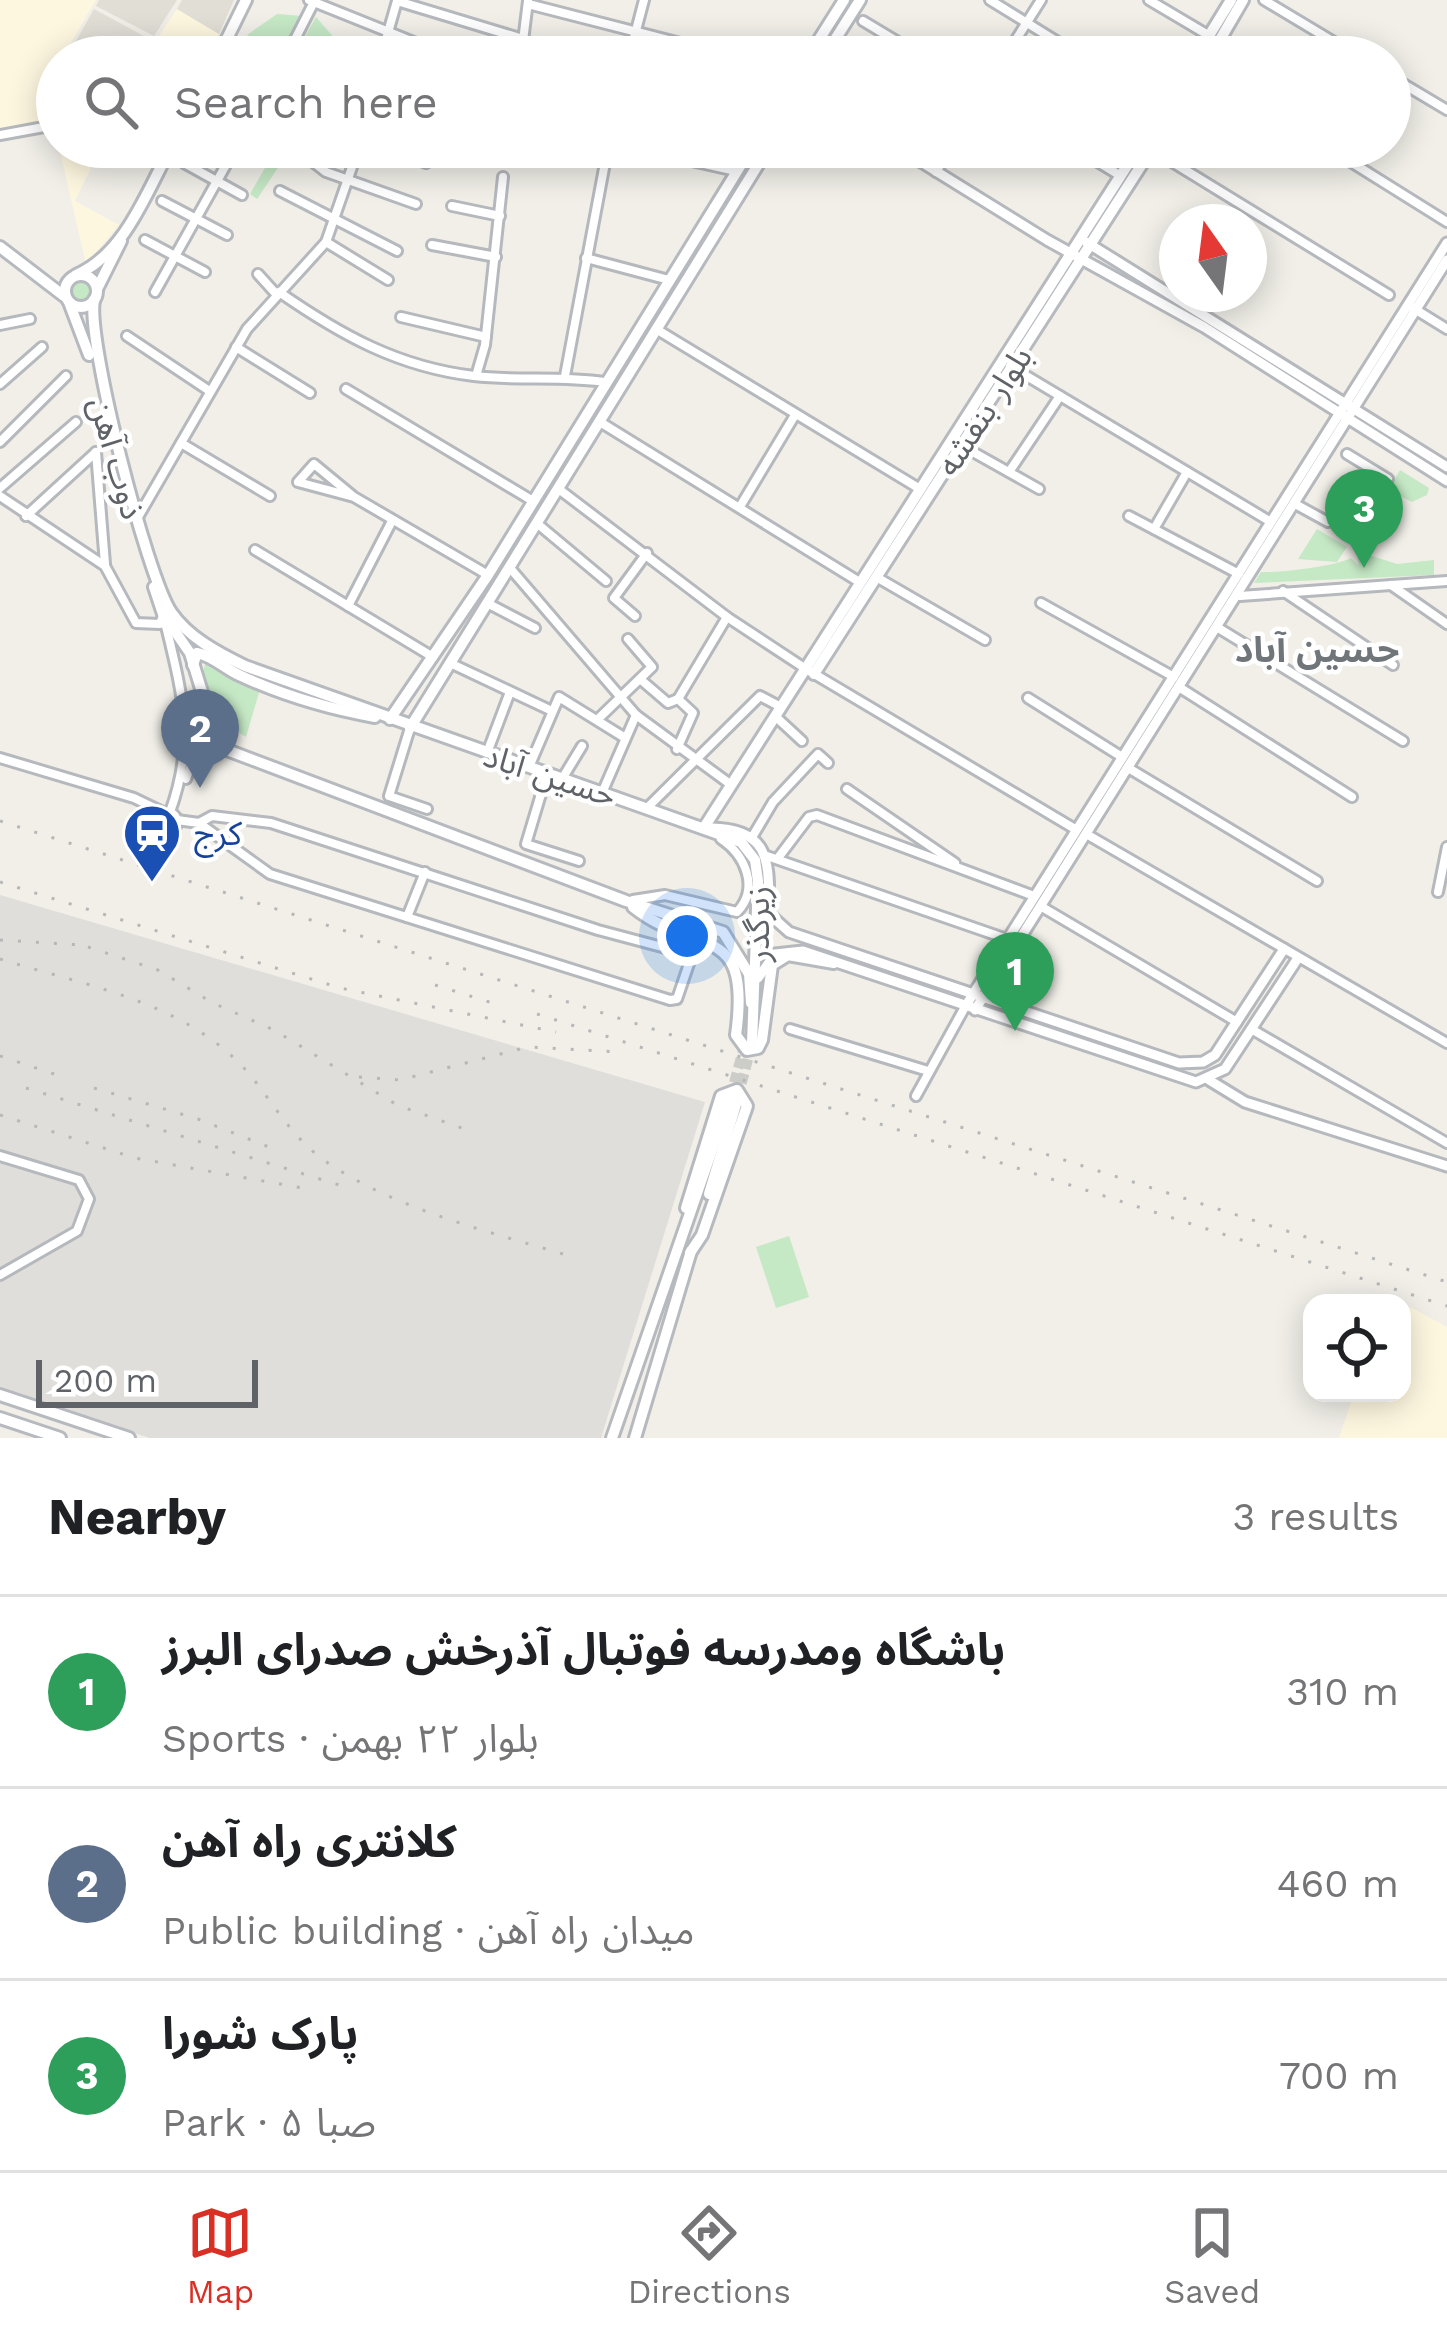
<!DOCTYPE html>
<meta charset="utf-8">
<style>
body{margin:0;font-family:"Work Sans","Noto Sans Arabic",sans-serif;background:#f2f2f2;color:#202124}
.controls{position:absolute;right:36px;bottom:36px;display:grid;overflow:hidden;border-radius:24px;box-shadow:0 6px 30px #0003}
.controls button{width:108px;height:108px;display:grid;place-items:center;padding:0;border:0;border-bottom:3px solid #e0e0e0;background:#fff;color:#202124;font:60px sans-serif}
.compass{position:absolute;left:1159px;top:204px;width:108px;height:108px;border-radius:50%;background:#fff;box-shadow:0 6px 30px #0003;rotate:346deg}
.scale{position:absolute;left:36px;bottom:30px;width:222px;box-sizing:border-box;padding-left:12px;border:6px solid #5f6368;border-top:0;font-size:33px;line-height:42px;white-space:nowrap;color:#5f6368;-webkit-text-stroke:9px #fff;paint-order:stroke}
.you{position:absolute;left:687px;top:936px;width:42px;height:42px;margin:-30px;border:9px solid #fff;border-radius:50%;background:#1a73e8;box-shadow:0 0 0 18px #1a73e833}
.badge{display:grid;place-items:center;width:78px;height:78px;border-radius:50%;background:#d93025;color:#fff;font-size:39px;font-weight:700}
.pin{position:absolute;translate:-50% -99px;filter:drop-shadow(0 3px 6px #0008)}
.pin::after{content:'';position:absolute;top:63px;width:42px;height:36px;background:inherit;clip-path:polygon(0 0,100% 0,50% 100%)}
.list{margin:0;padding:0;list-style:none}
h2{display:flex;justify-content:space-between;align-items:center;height:156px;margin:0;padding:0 48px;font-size:51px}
h2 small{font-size:39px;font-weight:400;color:#757577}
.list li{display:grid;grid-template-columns:78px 1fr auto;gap:36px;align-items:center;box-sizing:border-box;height:192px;padding:0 48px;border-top:3px solid #e0e0e0}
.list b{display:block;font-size:45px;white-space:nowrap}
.list p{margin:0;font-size:39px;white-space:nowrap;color:#757577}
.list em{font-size:39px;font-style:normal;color:#757577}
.icon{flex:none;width:66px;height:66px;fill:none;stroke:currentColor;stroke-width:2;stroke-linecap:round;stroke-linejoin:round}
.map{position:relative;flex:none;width:1447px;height:1438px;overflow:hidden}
.search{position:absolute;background:#fff;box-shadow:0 6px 30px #0003;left:36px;right:36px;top:36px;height:132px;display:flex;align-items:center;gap:30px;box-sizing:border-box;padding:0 42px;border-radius:66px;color:#757577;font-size:45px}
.sheet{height:732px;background:#fff}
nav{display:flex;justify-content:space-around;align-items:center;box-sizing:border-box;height:168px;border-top:3px solid #e0e0e0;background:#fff;font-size:33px;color:#757577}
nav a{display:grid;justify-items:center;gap:6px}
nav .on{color:#d93025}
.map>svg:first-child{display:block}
</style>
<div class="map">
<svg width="1447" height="1438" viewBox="0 0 1447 1438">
<rect width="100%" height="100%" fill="#f1efe8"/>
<!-- commercial -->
<g fill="#fef7e0">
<polygon points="0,0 96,0 68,48 81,57 57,57 57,138 52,121 0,131"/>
<polygon points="177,9 219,34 203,57 183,57 155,42"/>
<polygon points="59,147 101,147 75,201 119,225 86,264"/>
<polygon points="1386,1294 1447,1327 1447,1438 1339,1438 1354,1393 1402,1393 1402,1303 1383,1303"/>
</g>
<!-- industrial -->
<polygon fill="#e0deda" points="0,895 705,1102 601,1438 150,1438 0,1390"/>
<!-- education -->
<g fill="#e1ded6">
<polygon points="99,0 177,0 154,36 96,6"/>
<polygon points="182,0 234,0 219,34 177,9"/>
<polygon points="94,9 155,42 183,57 86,57 72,48"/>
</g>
<!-- green -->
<g fill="#c5e8c5">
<polygon points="277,14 302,16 280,54 247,35"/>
<polygon points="316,17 336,40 339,57 295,54"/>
<polygon points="277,147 292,147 257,199 250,194"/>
<circle cx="81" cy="291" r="14"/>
<polygon points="1400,470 1429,488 1427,495 1412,502 1398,495 1393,482"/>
<polygon points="1317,529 1347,547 1337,562 1298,559"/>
<path d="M1356 551 1397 564 1434 560V575L1254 583 1261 572C1281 573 1337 566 1351 558L1359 566Z"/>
<path d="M205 664 260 689 246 737C220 721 196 697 205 664Z"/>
<polygon points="789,1236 809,1297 776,1308 756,1247"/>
</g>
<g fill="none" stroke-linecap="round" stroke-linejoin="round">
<!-- secondary-tunnel -->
<g stroke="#ccccc8" stroke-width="10" stroke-dasharray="10 5" stroke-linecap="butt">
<polyline points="730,1097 745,1043"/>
<polyline points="738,1098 752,1044"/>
</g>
<!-- minor casing -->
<g stroke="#b5b8bc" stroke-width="14">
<g id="minor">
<polyline points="309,0 451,57"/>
<polyline points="990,0 1082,57"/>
<polyline points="1149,0 1208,35"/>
<polyline points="1264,0 1359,57"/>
<polyline points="397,1 523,39"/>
<polyline points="528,4 735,57"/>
<polyline points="863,21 923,57"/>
<polyline points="246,44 269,57"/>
<polyline points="286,57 314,2"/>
<polyline points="381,57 397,1"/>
<polyline points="521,57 528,1"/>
<polyline points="629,57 644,0"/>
<polyline points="1005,57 1041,0"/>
<polyline points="1390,76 1447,110"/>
<polyline points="0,135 44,127"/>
<polyline points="245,147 265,157"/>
<polyline points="387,147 426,163"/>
<polyline points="629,147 736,171"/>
<polyline points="1073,147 1121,176"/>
<polyline points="1327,147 1447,222"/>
<polyline points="1151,149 1389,295"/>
<polyline points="308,158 326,172 416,204"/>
<polyline points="184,163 242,195"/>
<polyline points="936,172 951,147"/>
<polyline points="280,191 397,251"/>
<polyline points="162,201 227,235"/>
<polyline points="452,206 500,216"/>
<polyline points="145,240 205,272"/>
<polyline points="326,242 388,280"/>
<polyline points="432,245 496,257"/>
<polyline points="586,258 669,280"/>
<polyline points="258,274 277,295"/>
<polyline points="155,292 236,147"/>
<path d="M279 292C341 335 398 367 474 376 518 381 561 376 604 382"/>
<polyline points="1413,308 1447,329"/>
<polyline points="401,317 486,337"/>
<polyline points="0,325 30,319"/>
<polyline points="656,329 920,489"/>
<polyline points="127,336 208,390"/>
<polyline points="236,347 310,393"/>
<polyline points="1010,366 1271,522"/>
<polyline points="476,376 485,345 503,177"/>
<polyline points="565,376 608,147"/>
<polyline points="0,384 42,347"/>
<polyline points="346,389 533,501"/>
<polyline points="600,422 861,583"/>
<polyline points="0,442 66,376"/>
<polyline points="181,443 270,496"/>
<polyline points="957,443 1039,489"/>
<polyline points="96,452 105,564"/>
<polyline points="1009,472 1060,396"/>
<polyline points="0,488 76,422"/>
<polyline points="560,490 727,617 806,669 1075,829"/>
<polyline points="0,496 105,566 136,623 160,624 163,616"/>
<polyline points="354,497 298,482 314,464 354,497 488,575"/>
<polyline points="741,505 795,415"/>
<polyline points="1297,505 1328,522 1361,514 1388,479 1347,454"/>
<polyline points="26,516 96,452"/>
<polyline points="1129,516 1239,574"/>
<polyline points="138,517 247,329 326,242 359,147"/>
<polyline points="539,525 606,581"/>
<polyline points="1154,529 1187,472"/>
<polyline points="255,550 433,657"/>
<polyline points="510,568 636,715 730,784"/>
<polyline points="878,578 985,640"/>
<polyline points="1391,585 1447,624"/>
<polyline points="1283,591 1393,665"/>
<polyline points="1240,596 1447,581"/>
<polyline points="487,603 535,628"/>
<polyline points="1041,603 1174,677"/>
<polyline points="348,606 392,521"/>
<polyline points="635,616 614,598 647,553"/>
<path d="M165 622C182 693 196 741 170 812"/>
<polyline points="1220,629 1403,741"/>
<polyline points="450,663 552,711"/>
<polyline points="640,679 668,703 678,699 693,713 677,749"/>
<polyline points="1182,689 1352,797"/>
<polyline points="1028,698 1122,757"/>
<polyline points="678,699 727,617"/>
<polyline points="775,716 802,741"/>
<polyline points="597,720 652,667 628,639"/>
<polyline points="410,728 389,796 427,809"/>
<polyline points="487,753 510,692"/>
<polyline points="0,758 134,798 163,812"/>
<polyline points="529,767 559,697 622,736"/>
<polyline points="1130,769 1317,881"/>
<polyline points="547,774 526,844 579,861"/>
<polyline points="186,779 194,757 219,747"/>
<polyline points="562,779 582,746"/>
<polyline points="847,789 955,863"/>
<polyline points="602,793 636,715"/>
<polyline points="647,808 760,696 781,707"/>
<circle cx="167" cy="822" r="10"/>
<polyline points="177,820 199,823 212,816 271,823 598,930 692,955 677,999 670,1000 270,874 199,823"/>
<polyline points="1088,835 1447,1043"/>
<polyline points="751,839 773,802 818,754 828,763"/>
<polyline points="767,856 1007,939"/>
<polyline points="778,858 809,817 817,815 1034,896"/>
<polyline points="1438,892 1447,847"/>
<path d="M633 900 665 895 737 912C760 888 745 855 721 839"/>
<polyline points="1042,907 1237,1022"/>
<polyline points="407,917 425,872"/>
<polyline points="790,1029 928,1071"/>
<polyline points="1253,1030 1447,1143"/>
<polyline points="916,1096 965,1007"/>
<polyline points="0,1156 79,1180 89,1199 77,1231 0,1275"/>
</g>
</g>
<!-- tertiary casing -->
<g stroke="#b5b8bc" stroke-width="15">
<g id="tertiary">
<polyline points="897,147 1047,240 1204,327 1447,481"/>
<polyline points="1086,242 1447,467"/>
<path d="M711 828C774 829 768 866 769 914L789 932 1179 1063 1203 1062 1215 1055 1284 949"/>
<polyline points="758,978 775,954 803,951 1196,1082 1225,1069 1298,958"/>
<polyline points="965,1007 1447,243"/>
<polyline points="975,1010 1447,260"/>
<polyline points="1209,1080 1245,1102 1447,1166"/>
</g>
</g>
<!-- secondary casing -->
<g stroke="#b6babf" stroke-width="16">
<g id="secondary">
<polyline points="218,57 246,0"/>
<polyline points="808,57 844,0"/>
<polyline points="824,57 860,0"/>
<polyline points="1196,57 1231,0"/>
<polyline points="1210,57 1243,0"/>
<polyline points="0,247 64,296"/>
<circle cx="81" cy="291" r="16"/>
<path d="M76 275C125 254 147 191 171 147"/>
<polyline points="97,289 121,241"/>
<path d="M94 300C86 340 147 576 171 612 188 637 218 653 245 666L741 842 755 860 758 881 752 1044"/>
<polyline points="69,302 89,355"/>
<polyline points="154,587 163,614 190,653 219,747 626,901 723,932 749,974 751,1003"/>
<path d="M193 665 197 653C213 656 224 668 239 675 280 694 330 709 375 717"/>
<polyline points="814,674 1153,147"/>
<polyline points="390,719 488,575 752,147"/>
<polyline points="410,728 769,147"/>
<polyline points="705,826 1139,147"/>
<path d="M633 907C697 958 752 919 736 1035L747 1050 758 1048 762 1040 772 965 788 955 834 963"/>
<polyline points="709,1194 737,1101"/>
<polyline points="686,1208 721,1096 737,1090 747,1106 702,1235 690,1253"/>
<polyline points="0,1395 129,1438"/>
<polyline points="0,1418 60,1438"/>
<polyline points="612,1438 730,1098"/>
<polyline points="635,1438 691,1251"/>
</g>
</g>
<!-- minor -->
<use href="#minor" stroke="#fff" stroke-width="8"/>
<!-- tertiary -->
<use href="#tertiary" stroke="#fff" stroke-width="9"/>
<!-- secondary -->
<use href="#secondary" stroke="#fff" stroke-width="10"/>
<!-- rail -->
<g stroke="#b6b7b8" stroke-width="3" stroke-dasharray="3 15" stroke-linecap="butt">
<polyline points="0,821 1447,1282"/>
<polyline points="0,882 340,988 556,1032"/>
<polyline points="0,940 82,945"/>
<polyline points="88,947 158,970 213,1003 274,1030 397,1105 470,1131"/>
<path d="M0 959C80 984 171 999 234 1058 268 1090 285 1133 325 1161 396 1210 491 1232 573 1257"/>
<polyline points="435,985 499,1005"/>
<polyline points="537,1014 1447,1306"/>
<polyline points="0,1056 57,1075"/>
<polyline points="359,1077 400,1080 528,1047 618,1052"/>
<polyline points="26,1088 352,1189"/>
<polyline points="94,1088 198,1119 279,1151"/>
<polyline points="0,1115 135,1158 308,1189"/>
</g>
</g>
<!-- icons -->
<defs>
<g id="station-pin" transform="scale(3)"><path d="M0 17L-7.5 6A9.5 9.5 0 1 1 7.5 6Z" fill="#1a4fb4" stroke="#fff"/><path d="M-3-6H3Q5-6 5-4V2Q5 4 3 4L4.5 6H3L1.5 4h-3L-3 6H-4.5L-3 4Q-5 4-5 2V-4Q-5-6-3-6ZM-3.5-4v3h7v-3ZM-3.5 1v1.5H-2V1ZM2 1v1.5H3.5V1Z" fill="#fff"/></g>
</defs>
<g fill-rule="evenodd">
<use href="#station-pin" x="152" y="833"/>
</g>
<g text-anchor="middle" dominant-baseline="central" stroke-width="9" stroke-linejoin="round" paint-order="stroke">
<!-- street labels -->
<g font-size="33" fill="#5f6368" stroke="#fff">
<text transform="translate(984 411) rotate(-57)">بلوار بنفشه</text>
<text transform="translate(117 458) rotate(74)">ذوب آهن</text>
<text transform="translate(550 775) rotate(18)">حسین آباد</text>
<text transform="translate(757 924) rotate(-90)">زیرگذر</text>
</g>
<!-- transit labels -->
<g font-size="33" fill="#164399" stroke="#fff" text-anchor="start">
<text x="194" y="833">کرج</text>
</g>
<!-- neighbourhood labels -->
<g font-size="36" font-weight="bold" fill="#70757a" stroke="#fff">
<text x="1317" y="650">حسین آباد</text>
</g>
</g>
</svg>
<div class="controls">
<button><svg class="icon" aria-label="locate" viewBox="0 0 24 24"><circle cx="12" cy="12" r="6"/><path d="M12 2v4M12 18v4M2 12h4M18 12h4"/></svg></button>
</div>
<svg class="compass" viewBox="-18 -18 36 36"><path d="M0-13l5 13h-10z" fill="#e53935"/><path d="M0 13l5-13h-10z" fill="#757577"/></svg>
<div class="scale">200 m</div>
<div class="you"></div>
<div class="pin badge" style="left:1015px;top:1031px;background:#2e9e5b">1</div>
<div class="pin badge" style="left:200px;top:788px;background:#5c6f8a">2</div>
<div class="pin badge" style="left:1364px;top:568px;background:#2e9e5b">3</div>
<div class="search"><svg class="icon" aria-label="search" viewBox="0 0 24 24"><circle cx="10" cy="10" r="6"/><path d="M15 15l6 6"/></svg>Search here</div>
</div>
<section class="sheet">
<h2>Nearby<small>3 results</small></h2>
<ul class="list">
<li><span class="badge" style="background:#2e9e5b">1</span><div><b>باشگاه ومدرسه فوتبال آذرخش صدرای البرز</b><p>Sports · بلوار ۲۲ بهمن</p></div><em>310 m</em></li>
<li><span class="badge" style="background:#5c6f8a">2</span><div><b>کلانتری راه آهن</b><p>Public building · میدان راه آهن</p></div><em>460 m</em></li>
<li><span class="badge" style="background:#2e9e5b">3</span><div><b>پارک شورا</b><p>Park · صبا ۵</p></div><em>700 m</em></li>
</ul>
</section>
<nav>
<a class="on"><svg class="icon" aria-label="map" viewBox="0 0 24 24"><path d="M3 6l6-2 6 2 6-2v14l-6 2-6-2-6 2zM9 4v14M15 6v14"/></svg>Map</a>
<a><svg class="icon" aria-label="directions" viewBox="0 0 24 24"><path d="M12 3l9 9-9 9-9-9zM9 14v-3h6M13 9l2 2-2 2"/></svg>Directions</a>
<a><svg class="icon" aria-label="saved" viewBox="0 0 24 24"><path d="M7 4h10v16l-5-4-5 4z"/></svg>Saved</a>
</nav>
